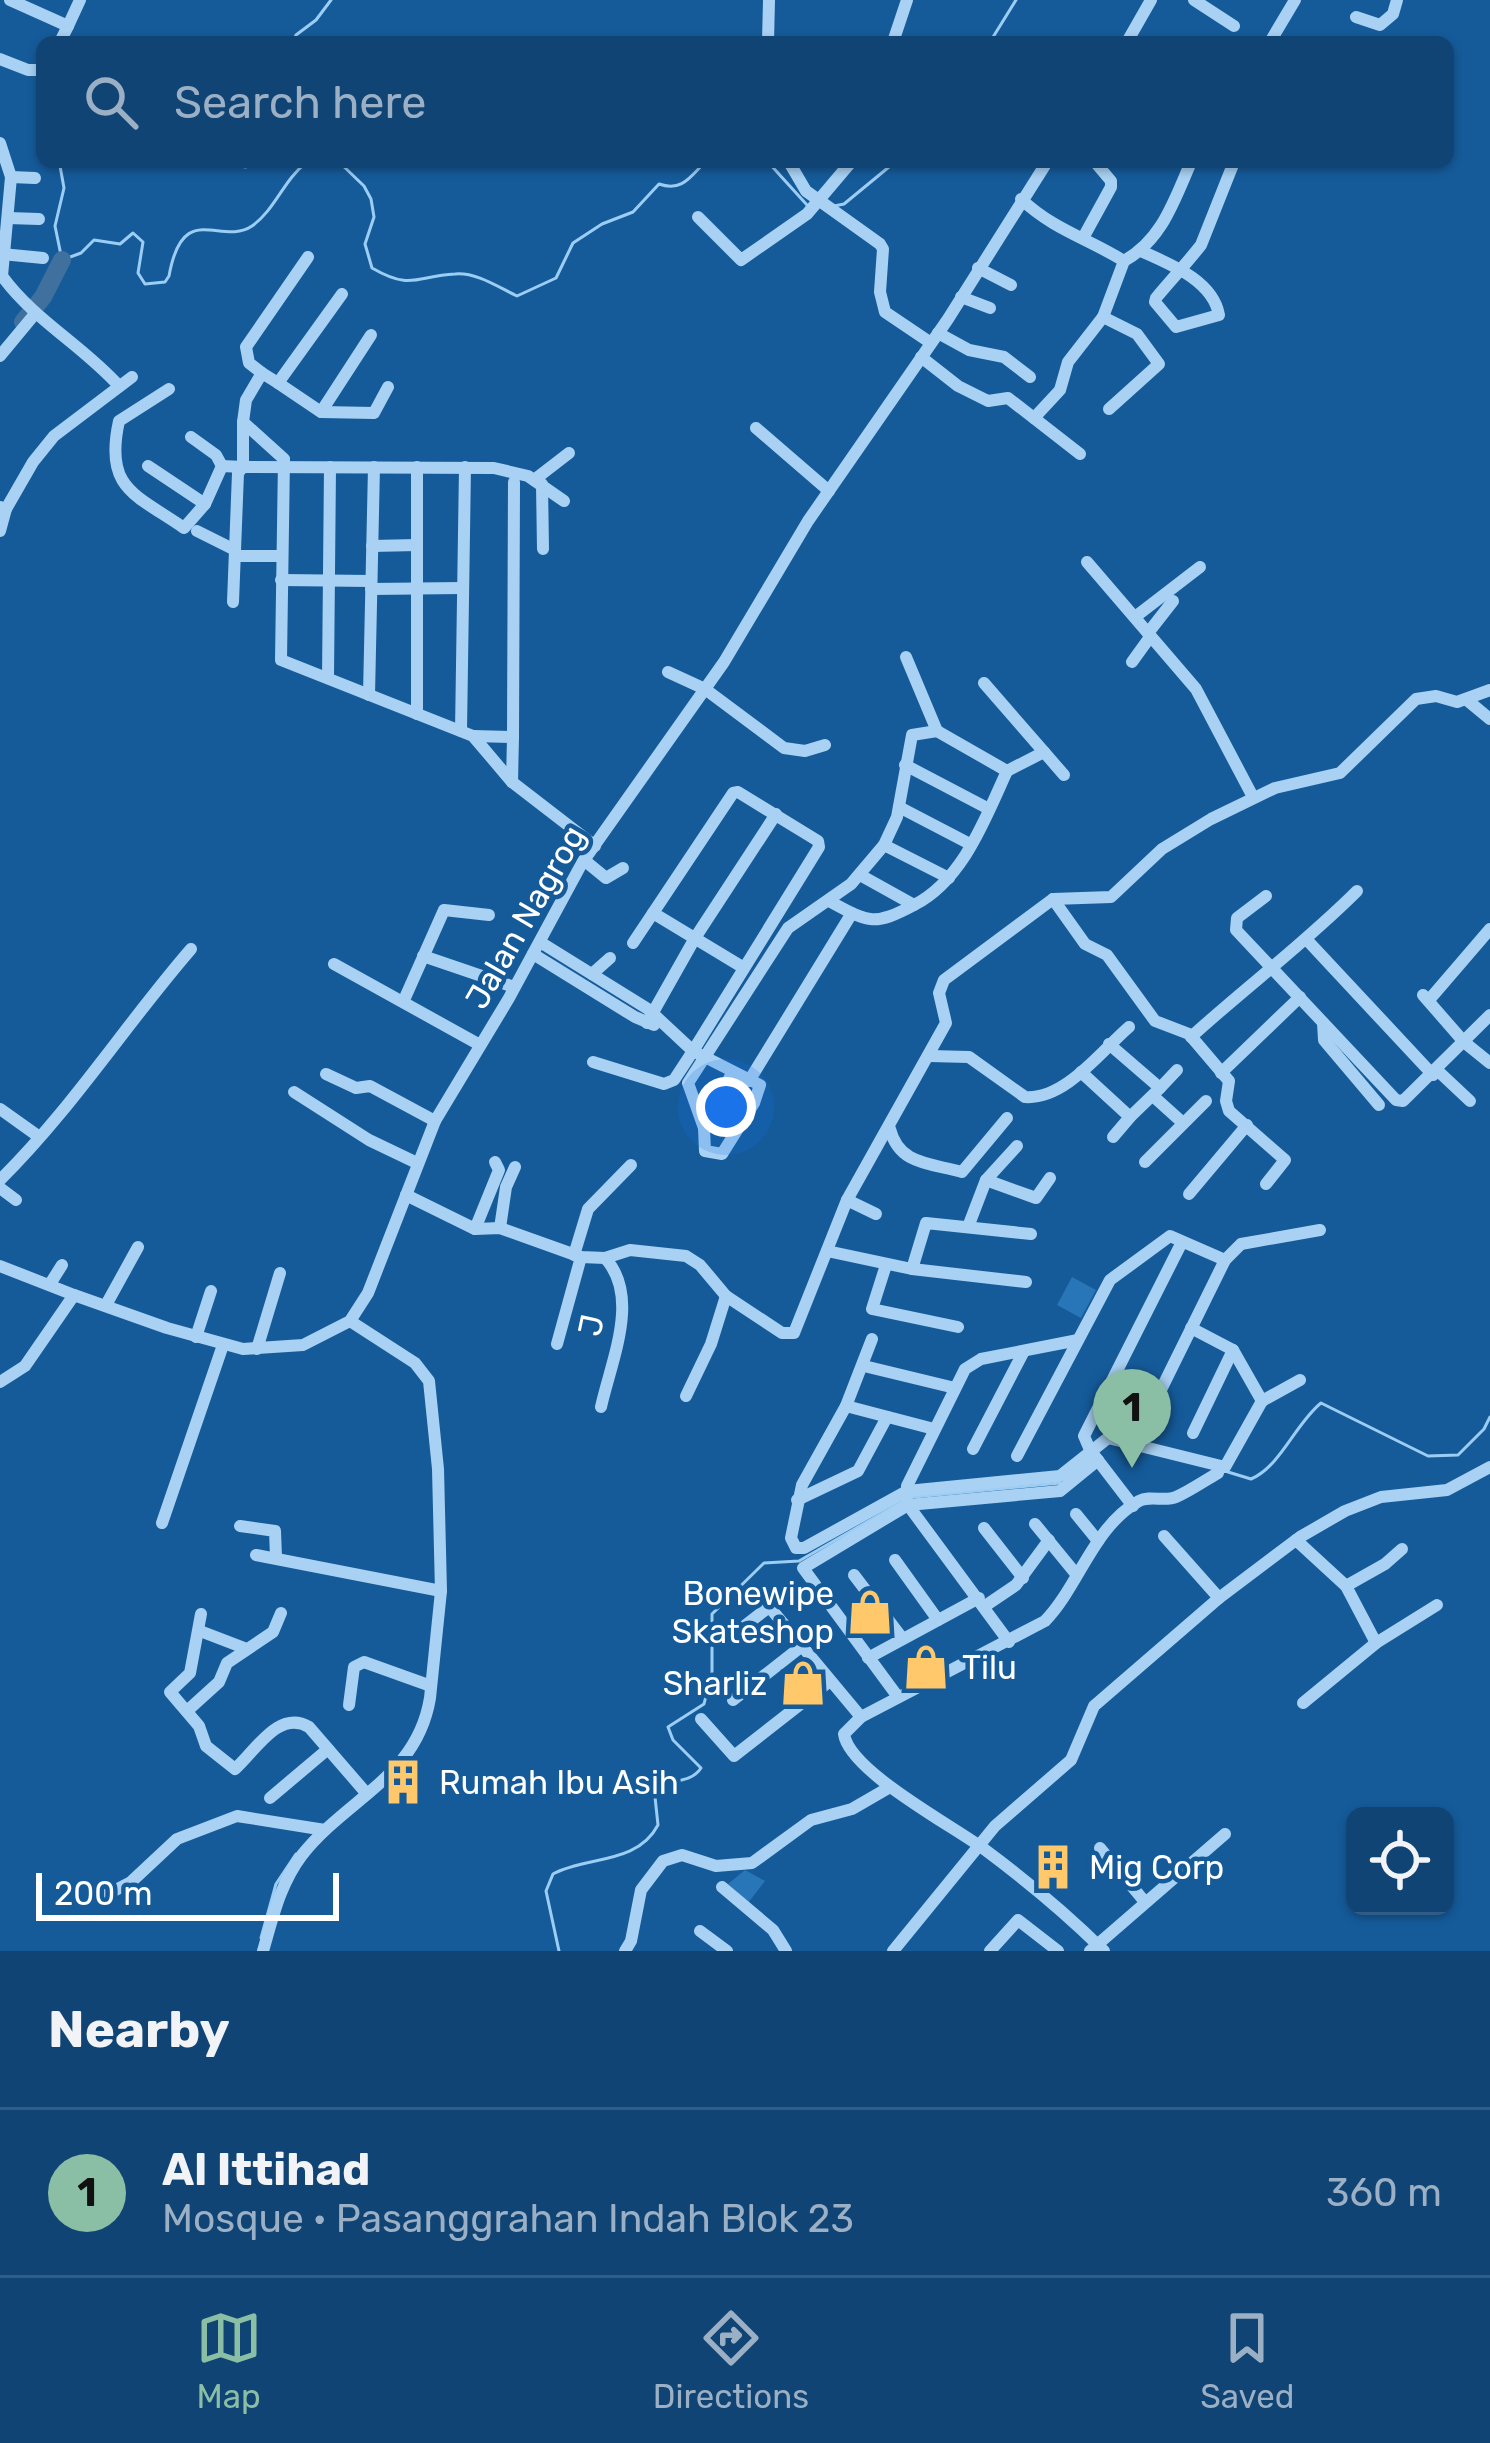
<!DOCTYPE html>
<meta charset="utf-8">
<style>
body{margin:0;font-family:Rubik,sans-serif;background:#1e4e7c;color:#f1f3f6}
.controls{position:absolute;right:36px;bottom:36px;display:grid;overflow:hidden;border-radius:18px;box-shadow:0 3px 9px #0004}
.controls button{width:108px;height:108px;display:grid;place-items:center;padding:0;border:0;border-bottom:3px solid #305c86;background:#104474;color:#f1f3f6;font:60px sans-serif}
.scale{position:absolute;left:36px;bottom:30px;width:303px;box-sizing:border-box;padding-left:12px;border:6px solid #fff;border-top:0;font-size:33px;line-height:42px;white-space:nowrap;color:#fff;-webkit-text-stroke:9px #155b9a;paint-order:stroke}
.you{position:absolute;left:726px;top:1107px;width:42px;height:42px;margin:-30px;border:9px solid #fff;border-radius:50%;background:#1a73e8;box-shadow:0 0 0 18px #1a73e833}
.badge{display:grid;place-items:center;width:78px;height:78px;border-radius:50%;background:#8abfa5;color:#111;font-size:39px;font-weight:700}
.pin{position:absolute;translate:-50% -99px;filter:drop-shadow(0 3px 6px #0008)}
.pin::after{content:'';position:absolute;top:63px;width:42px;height:36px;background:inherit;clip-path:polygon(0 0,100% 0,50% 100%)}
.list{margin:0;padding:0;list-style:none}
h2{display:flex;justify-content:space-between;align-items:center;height:156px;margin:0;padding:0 48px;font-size:51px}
h2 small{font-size:39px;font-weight:400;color:#9cb0c5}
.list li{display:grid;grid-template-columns:78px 1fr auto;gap:36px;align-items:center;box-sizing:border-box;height:168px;padding:0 48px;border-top:3px solid #305c86}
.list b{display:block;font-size:45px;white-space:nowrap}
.list p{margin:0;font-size:39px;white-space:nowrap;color:#9cb0c5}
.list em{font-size:39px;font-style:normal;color:#9cb0c5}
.icon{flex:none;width:66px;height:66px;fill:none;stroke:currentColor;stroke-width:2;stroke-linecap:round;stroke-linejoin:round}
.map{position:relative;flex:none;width:1490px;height:1951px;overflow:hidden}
.search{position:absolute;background:#104474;box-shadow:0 3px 9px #0004;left:36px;right:36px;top:36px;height:132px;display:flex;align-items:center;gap:30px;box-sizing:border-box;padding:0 42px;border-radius:18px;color:#9cb0c5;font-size:45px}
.sheet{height:324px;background:#104474}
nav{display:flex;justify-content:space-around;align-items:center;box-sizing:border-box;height:168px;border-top:3px solid #305c86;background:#104474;font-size:33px;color:#9cb0c5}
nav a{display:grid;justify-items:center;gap:6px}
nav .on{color:#8abfa5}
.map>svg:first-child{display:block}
</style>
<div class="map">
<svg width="1490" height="1951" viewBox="0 0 1490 1951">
<rect width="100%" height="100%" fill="#155b9a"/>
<!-- green -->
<g fill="#2875b8">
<polygon points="1072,1277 1096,1290 1081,1318 1057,1305"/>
<polygon points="745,1870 765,1881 748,1903 728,1884"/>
</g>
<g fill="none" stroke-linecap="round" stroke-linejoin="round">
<!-- stream -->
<g stroke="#9ccdf5" stroke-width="3">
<polyline points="293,42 296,35 316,20 331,0"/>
<polyline points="990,42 1016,0"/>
<path d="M69 162 60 166 64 188 55 226 62 260 81 253 94 240 120 244 133 233 143 242 138 273 145 284 165 282 169 276C183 198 221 247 252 226 275 210 284 179 307 162"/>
<polyline points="135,162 153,162"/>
<polyline points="211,162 246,167 257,162"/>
<path d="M339 162 364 186 371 199 374 217 365 244 372 268C412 291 416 276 455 274 476 272 498 287 517 296L556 278 573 243 602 224 633 212 659 184C682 192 690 177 705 162"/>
<polyline points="768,162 807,205"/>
<polyline points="834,206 844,204 895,162"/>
<path d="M1228 1472 1251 1479C1281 1466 1295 1424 1321 1403L1428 1456 1458 1455 1484 1429 1490 1417"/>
<polyline points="914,1497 1060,1483"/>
<polyline points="261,1938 276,1884 296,1854"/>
<path d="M559 1951 546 1891 553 1874C586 1856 637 1865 658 1825L655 1797 659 1786C674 1780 692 1782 701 1768L673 1740 668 1727 704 1704 712 1672V1614L764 1563 799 1561 905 1500"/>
</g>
<!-- river -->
<polyline stroke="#40709e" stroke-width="18" points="23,322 43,297 62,260"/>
<!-- street -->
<g stroke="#a9d1f3" stroke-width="12">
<polyline points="10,0 68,26 60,42"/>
<polyline points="1194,0 1234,26"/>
<polyline points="1356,17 1380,25 1393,14 1397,0"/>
<polyline points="68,26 80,0"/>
<polyline points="768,42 769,0"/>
<polyline points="893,42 907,0"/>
<polyline points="1127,42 1151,0"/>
<polyline points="1270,42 1295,0"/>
<polyline points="0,59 28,70 42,70"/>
<path d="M0 143 11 177 2 276C34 320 82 345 119 386"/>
<polyline points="789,162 806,191 880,244 883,249 880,292 885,312 931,343"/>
<polyline points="11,177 35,178"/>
<path d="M1021 199C1054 230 1087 238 1124 261"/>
<polyline points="698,217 741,260 807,214 851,162"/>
<polyline points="8,218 39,219"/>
<polyline points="1083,238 1111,187 1111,181 1095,162"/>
<path d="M1143 252C1172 265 1213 281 1219 315L1176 327 1155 302 1156 298C1171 280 1187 263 1201 245L1234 162"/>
<polyline points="2,254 43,258"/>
<polyline points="978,268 1011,285"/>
<polyline points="342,294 278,383 262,373 246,400 243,422 284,459 281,660 473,736 512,782 595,846"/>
<polyline points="961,297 990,308"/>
<polyline points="1103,317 1137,334 1159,364 1109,409"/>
<polyline points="938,333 969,350 1004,357 1030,377"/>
<polyline points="0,356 34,315"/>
<polyline points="921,357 958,386 988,401 1008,398 1080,454"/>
<polyline points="262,373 249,363 246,347 308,257"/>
<polyline points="278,383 321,412 374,413 388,387"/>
<path d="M169 389 119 421C104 489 135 494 184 528L205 504 222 466 243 467V422"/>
<polyline points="321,412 371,335"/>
<path d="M1034 418 1060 390 1068 362 1103 317 1124 261C1162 240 1174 201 1191 162"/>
<polyline points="756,428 829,491"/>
<polyline points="191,437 216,455 222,466"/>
<polyline points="148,466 205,504"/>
<polyline points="534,480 569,453"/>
<polyline points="542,484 543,549"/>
<polyline points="0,507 6,509 33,462 54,436 132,377"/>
<polyline points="0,531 6,509"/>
<polyline points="197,531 235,550"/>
<polyline points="372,546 417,545"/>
<polyline points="235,556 281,556"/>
<polyline points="1087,562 1196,689 1253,797"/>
<polyline points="281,580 371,581"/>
<polyline points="371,589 462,588"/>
<polyline points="233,602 238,473 243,467 494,468 528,476 564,501"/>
<polyline points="1135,617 1200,567"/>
<polyline points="1148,633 1173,601"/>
<polyline points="906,657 937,731"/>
<polyline points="1132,662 1150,637"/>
<polyline points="668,672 705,689 784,748 805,751 825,745"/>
<polyline points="328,678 330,467"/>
<polyline points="984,683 1044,752 1007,771"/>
<polyline points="369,695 374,467"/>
<polyline points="1467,700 1490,719"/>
<polyline points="417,714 417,467"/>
<polyline points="461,731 465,467"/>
<polyline points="473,736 513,737 512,782"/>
<polyline points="513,737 514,482"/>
<polyline points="1044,752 1064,775"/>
<polyline points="905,765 989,809"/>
<polyline points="899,807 970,844"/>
<polyline points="884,845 949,878"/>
<polyline points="584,860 606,878 623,868"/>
<polyline points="1266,896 1237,918 1236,930 1396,1100 1403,1101 1490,1015"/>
<polyline points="1053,899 1085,944 1107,955 1155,1021 1189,1034 1229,1081 1226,1101 1229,1111 1285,1160 1266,1184"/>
<path d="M829 901C868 922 873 927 914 905"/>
<polyline points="1307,940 1433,1075"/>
<polyline points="540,942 648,1009 693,1051 760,1085 754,1103 722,1154 705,1151 704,1128 732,1073"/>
<polyline points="633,943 653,913"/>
<polyline points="533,954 635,1017 654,1025"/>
<polyline points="423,956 514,987"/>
<polyline points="334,964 480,1045"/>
<polyline points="592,974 610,958"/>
<polyline points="1423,995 1464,1042 1490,1063"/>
<polyline points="404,1000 444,910 489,915"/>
<polyline points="1429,1000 1490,929"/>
<polyline points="647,1023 695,938 776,814"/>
<polyline points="1323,1023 1324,1040 1379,1105"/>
<path d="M1191 1037C1246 987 1304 944 1357 891"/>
<path d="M930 1056 969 1057 1025 1097C1065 1100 1101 1051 1129 1027"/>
<polyline points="593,1062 664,1084 674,1080 693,1051 819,847 818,841 738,792 733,793 653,913 744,968"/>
<polyline points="1437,1070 1470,1101"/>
<polyline points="1081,1072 1130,1117 1160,1088 1109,1044"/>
<polyline points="1221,1073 1300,997"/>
<polyline points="326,1074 356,1088 370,1086 435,1121"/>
<polyline points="749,1081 852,913"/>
<polyline points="1160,1088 1177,1070"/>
<polyline points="294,1092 369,1140 417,1163"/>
<polyline points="1153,1096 1183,1123"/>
<polyline points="0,1109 38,1136"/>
<path d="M704 1128 688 1083 788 928 851 884 884 845 897 817 912 735 937 731 1007 771C985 819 963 880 914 905L860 875"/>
<path d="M890 1129C899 1165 930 1163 962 1172L1007 1118"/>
<polyline points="1113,1137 1130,1117"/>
<polyline points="1145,1162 1206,1101"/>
<path d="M0 1180C71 1110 126 1024 191 949"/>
<polyline points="986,1180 1036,1198 1050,1178"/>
<polyline points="0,1188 16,1200"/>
<polyline points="1189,1194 1247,1125"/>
<polyline points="406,1195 475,1229 500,1228 581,1257 605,1258 630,1250 686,1256 700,1265 726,1296 782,1333 794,1333 847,1200 946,1023 939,993 944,980 1053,899 1111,897 1162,849 1211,819 1275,788 1340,773 1416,699 1436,696 1457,702 1490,690"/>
<polyline points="847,1200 876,1214"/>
<polyline points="968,1227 986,1180 1017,1146"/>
<polyline points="500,1228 506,1187 515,1167"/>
<polyline points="475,1229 499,1170 495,1162"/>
<polyline points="827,1251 912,1269 1026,1282"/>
<polyline points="574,1255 588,1209 631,1165"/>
<polyline points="886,1265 872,1309 958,1327"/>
<polyline points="0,1266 74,1295"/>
<polyline points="912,1269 926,1223 1031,1234"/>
<polyline points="50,1284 62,1265"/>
<polyline points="106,1305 138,1247"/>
<polyline points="1191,1328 1233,1350 1262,1401"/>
<polyline points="196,1337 211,1291"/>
<polyline points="872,1339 846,1406 802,1485 791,1538 796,1548 804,1548 907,1491 1060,1476 1108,1438 1225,1467 1262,1401"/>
<polyline points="557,1344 581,1257"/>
<polyline points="257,1349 280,1273"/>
<polyline points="864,1366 955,1388"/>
<polyline points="0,1382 25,1366 74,1295 167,1328 243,1349 303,1345 350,1321 368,1293 435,1121 509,998 582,863 724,662 808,521 948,319 1047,162"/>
<polyline points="686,1396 711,1344 726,1296"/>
<polyline points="1262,1401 1300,1380"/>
<polyline points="846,1406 934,1429"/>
<path d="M601 1407C611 1361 641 1297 605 1258"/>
<polyline points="1150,1412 1225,1260 1241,1244 1320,1230"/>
<polyline points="1193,1433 1233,1350"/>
<polyline points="973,1449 1024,1351"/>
<polyline points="1017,1456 1110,1280 1170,1236 1225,1260"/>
<polyline points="907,1498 907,1486 965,1369 981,1359 1078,1340"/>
<polyline points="797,1500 858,1471 887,1417"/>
<polyline points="908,1505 1009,1642"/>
<polyline points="1133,1506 1090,1450 1084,1436 1182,1242"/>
<polyline points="1076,1514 1098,1541"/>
<polyline points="162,1523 223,1345"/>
<polyline points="1035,1524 1076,1574"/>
<polyline points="240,1526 275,1531 276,1557"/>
<polyline points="984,1528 1023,1578"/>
<polyline points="1164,1536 1219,1598"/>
<polyline points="1296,1540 1346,1586 1376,1643 1437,1605"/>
<polyline points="256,1555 441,1591"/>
<polyline points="895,1560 938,1620"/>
<polyline points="854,1575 902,1638"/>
<polyline points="1346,1586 1385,1564 1402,1549"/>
<polyline points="756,1591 861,1717"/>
<polyline points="985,1606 1016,1585 1049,1540"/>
<path d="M201 1614 190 1673 170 1692 199 1726 206 1746 235 1769C256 1750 279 1709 309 1727L367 1794"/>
<polyline points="200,1631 247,1649"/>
<polyline points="733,1635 769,1607"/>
<polyline points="868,1658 979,1598"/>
<polyline points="898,1697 803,1568 908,1505 1060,1491 1098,1460"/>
<polyline points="733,1700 802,1646"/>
<polyline points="1303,1703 1376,1643"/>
<polyline points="349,1705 354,1667 364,1662 431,1686"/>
<polyline points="187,1711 219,1682 227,1663 273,1632 281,1613"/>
<polyline points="701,1719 734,1756 830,1681"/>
<polyline points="270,1798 328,1749"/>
<polyline points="1100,1848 1145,1902"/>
<polyline points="722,1887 773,1930 786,1951"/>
<polyline points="104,1896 131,1882 177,1839 237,1816 325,1830"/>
<polyline points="700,1931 727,1951"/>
<path d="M263 1951C273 1917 280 1884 302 1855 347 1798 417 1777 430 1698L441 1591 438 1469 429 1381 415 1363 350 1321"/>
<polyline points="625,1951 631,1941 641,1890 663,1861 682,1855 716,1866 752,1863 811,1820 852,1809 890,1787"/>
<polyline points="893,1951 995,1826 1071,1760 1094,1706 1219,1598 1300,1537 1345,1511 1381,1497 1447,1490 1490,1467"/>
<polyline points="990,1951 1018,1920 1058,1951"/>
<polyline points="1090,1951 1225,1834"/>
<path d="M1104 1951C1067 1914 1027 1881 984 1849 953 1826 849 1771 844 1734L861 1717 1045 1621C1079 1586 1093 1527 1139 1501 1150 1495 1165 1502 1176 1497 1190 1491 1204 1481 1218 1473"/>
</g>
</g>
<!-- icons -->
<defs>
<g id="shop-bare" transform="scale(3.6)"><path d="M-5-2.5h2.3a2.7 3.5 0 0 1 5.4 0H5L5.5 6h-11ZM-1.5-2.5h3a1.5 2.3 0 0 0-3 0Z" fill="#ffc86b" stroke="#155b9a" stroke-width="2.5" paint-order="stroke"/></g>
<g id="building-bare" transform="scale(3.6)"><path d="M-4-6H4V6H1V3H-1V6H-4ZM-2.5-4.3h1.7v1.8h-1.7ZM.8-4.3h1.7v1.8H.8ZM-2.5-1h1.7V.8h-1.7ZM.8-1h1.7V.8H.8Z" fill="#ffc86b" stroke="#155b9a" stroke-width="2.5" paint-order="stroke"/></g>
</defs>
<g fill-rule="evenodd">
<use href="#shop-bare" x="870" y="1612"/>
<use href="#shop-bare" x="926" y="1667"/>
<use href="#shop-bare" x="803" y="1683"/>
<use href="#building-bare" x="403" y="1782"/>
<use href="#building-bare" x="1053" y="1867"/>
</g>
<g text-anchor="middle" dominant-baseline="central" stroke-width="9" stroke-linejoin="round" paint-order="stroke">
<!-- street labels -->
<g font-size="33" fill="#fff" stroke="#155b9a">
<text transform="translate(525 917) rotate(-60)">Jalan Nagrog</text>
<text transform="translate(591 1325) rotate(-78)">J</text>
</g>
<!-- poi labels -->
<g font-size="33" fill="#fff" stroke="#155b9a" text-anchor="start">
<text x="834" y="1593" text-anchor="end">Bonewipe<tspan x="834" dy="38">Skateshop</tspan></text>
<text x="962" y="1667">Tilu</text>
<text x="767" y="1683" text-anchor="end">Sharliz</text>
<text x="439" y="1782">Rumah Ibu Asih</text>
<text x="1089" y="1867">Mig Corp</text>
</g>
</g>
</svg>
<div class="controls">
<button><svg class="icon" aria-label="locate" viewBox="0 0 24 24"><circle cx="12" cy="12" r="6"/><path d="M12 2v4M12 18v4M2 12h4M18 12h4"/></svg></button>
</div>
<div class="scale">200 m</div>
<div class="you"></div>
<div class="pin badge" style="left:1132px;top:1468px">1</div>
<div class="search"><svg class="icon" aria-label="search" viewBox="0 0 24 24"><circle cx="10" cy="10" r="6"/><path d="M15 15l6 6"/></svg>Search here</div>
</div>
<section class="sheet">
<h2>Nearby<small></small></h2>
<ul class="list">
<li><span class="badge">1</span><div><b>Al Ittihad</b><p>Mosque · Pasanggrahan Indah Blok 23</p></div><em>360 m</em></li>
</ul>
</section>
<nav>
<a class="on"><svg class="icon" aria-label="map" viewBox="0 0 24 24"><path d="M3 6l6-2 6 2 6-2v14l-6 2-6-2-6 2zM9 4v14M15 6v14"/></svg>Map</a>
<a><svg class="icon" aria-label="directions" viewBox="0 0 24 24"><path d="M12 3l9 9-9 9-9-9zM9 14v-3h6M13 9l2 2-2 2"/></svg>Directions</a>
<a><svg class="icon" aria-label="saved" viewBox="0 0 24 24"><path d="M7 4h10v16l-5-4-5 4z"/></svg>Saved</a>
</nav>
